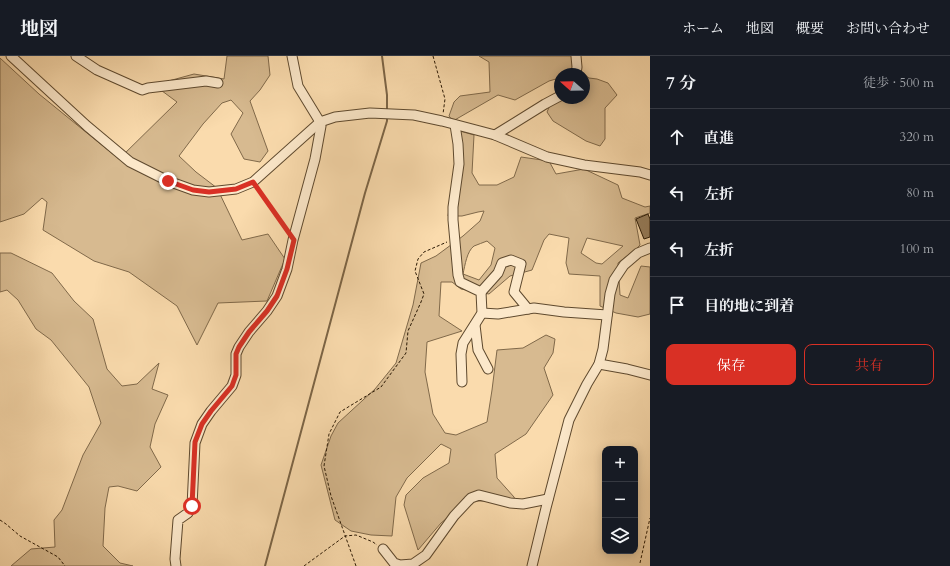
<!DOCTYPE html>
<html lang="ja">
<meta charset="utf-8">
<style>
body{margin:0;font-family:Cardo,"Noto Serif JP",serif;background:#242831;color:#f1f3f6}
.controls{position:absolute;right:12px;bottom:12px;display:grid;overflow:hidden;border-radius:8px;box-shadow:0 2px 10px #0003}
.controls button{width:36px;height:36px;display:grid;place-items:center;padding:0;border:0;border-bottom:1px solid #363941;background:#171b24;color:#f1f3f6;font:20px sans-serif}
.compass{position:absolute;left:554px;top:12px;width:36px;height:36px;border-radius:50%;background:#171b24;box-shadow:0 2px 10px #0003;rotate:290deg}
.stop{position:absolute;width:12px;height:12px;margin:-9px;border:3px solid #d93025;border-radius:50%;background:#fff}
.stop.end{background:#d93025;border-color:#fff;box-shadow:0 1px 4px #0008}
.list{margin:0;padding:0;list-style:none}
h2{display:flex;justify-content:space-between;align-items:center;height:52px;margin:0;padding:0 16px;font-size:17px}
h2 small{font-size:13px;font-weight:400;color:#9ea1a6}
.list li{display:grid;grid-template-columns:26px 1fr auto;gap:12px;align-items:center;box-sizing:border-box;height:56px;padding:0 16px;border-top:1px solid #363941}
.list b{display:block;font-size:15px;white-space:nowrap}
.list em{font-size:13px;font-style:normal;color:#9ea1a6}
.actions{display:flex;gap:8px;padding:12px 16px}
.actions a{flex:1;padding:9px 0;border:1px solid #d93025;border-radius:8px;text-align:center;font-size:14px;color:#d93025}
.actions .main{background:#d93025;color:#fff}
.icon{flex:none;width:22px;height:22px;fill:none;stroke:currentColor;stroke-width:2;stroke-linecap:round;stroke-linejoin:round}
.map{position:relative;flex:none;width:650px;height:510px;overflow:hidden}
header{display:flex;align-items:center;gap:24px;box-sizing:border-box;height:56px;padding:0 20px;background:#171b24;border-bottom:1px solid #363941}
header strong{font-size:19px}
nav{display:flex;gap:22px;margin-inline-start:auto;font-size:14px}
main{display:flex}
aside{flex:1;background:#171b24}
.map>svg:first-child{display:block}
</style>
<header>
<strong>地図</strong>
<nav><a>ホーム</a><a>地図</a><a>概要</a><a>お問い合わせ</a></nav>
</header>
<main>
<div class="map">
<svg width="650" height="510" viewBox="0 0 650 510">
<rect width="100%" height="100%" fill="#fadbad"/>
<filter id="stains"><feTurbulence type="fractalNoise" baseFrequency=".005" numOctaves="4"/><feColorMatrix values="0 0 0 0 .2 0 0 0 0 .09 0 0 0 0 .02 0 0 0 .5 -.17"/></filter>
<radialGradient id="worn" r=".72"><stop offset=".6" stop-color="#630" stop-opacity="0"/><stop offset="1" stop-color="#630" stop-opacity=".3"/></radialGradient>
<!-- green -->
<g fill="#d7ba90" stroke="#80694a" fill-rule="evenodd">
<polygon points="227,0 268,0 270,19 260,34 250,45 268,95 260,106 244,103 231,78 243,57 231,44 222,47 203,68 179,100 196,116 217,132 242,184 268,178 285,203 267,245 218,247 197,289 177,250 129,216 94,205 43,174 47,146 42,142 24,158 0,166 0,2 39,38 119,103 177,46 154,29 194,18 224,23"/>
<polygon points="479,0 572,0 574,10 584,18 560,18 560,26 556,23 549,25 515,44 498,39 453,65 449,60 454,46 460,40 490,36 489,6"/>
<polygon points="584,18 589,22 597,23 608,27 617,39 605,52 605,83 600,90 586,85 553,65 547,56 560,27 560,42 584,42"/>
<path d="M460 75 474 79 472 117 479 129H497L514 121 521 101 549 105 556 118 584 113 618 129 622 142 645 151 650 150V157L635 162 640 189 636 193 618 207 620 239 628 242 641 210 650 211V258L638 261 616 257 600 250V220L569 218 566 207 569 182 549 178 544 184 532 214 510 220 489 238 461 233 452 226H441L439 260 462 275 427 286 425 316 433 358 445 377 456 379 487 366 492 334 497 294 523 292 546 279 555 283 553 297 544 312 553 339 526 378 495 398 497 422 514 441 518 451 486 445H468L441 467 418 494 404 449 406 439 423 422 449 407 451 393 441 388 407 422 396 441 392 480 371 479 351 475 335 464 321 409 331 380 338 367 375 333 396 307 413 249 421 207 436 200 463 180 480 165 484 155 478 156 462 160H448L456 110ZM587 182 623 190 602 208 596 207 581 197ZM487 185 495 192 491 209 479 224 463 218C465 209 467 195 474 190 478 188 483 187 487 185Z"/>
<polygon points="0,197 11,197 52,217 74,245 93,263 107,313 122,330 137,328 159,307 152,333 168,339 155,368 150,391 161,411 137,435 118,430 109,431 105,452 103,490 120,507 133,510 11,510 31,493 55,491 54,464 62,454 83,399 101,367 89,331 51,284 36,273 18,244 7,234 0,236"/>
</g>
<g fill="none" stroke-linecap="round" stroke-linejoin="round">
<!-- stream -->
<g stroke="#7c6546" stroke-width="2">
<polyline points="382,0 387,39 387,54"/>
<polyline points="265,510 365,137 387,65 387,61"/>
</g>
</g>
<!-- building -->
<polygon fill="#967d5b" stroke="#2a1803" points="648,158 650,163 650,181 644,183 636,163"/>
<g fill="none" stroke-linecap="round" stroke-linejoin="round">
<!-- minor casing -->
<g stroke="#5e492e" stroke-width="11">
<g id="minor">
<polyline points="11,0 87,70 130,106 168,125 193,134 209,136 236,133 253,126 320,66 335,61 370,57 414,59 442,65 495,79 547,101 584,109 640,116 650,119"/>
<polyline points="76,0 97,14 142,34 148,32 206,25 218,27"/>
<polyline points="576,0 577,11 576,18"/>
<polyline points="455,69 458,88 459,108 453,151 453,164 458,219 460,226 481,236 482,257 463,287 461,298 462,326"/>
<polyline points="495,79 545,48 560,40"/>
<polyline points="481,236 498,217 502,207 511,204 521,208 514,236 528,253"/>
<polyline points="482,257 498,258 534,252 564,256 607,259"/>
<polyline points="475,269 478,294 488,313"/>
<polyline points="599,308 627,313 650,319"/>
<polyline points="383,493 394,507 400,509 413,508 426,499 454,460 468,445 471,442 479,439 510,447 523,448 548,443"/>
<polyline points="176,510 175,503 178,464 188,457 192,450 195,387 202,368 211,355 232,330 236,319 236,298 239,291 249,276 267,255 277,240 287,213 293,184 315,103 321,70 320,66 298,30 292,0"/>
<polyline points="532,510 546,452 569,364 587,328 599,308 603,293 610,238 614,224 624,209 638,197 650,192"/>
</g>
</g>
<!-- path -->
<g stroke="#2a1803" stroke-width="1" stroke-dasharray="3 2" stroke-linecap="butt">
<polyline points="433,0 445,43 443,58"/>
<polyline points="258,133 287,175"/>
<polyline points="0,464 6,468 20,480 58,501 65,510"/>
<polyline points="640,507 650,462"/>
<polyline points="304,510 345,480 356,479 373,486 377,489"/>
<polyline points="356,510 331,440 324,410 329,378 340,356 381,331 406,297 408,275 421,246 424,238 415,215 418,203 424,196 447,186"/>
</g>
<!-- minor -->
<use href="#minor" stroke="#fce8ca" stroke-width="9"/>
</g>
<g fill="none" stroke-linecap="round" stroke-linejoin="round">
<!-- route -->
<polyline stroke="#d93025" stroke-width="5" points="168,125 193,134 209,136 236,133 253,126 294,184 287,213 277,240 267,255 249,276 239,291 236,298 236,319 232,330 211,355 202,368 195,386 192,450"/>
</g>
<rect width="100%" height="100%" filter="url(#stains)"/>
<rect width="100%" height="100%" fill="url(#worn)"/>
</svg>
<div class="controls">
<button>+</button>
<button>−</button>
<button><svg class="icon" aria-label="layers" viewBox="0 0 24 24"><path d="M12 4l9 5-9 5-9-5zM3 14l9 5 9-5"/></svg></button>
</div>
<svg class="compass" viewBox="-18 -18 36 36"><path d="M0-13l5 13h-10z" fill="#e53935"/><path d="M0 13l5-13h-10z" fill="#9ea1a6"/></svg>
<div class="stop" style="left:192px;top:450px"></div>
<div class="stop end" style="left:168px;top:125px"></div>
</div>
<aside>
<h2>7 分<small>徒歩 · 500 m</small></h2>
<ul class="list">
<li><svg class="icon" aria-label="ahead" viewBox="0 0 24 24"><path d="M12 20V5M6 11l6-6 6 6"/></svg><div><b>直進</b></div><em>320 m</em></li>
<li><svg class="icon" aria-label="left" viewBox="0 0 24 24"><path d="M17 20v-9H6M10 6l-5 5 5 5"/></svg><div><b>左折</b></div><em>80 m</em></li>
<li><svg class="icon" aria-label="left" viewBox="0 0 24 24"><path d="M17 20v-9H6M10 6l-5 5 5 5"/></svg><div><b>左折</b></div><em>100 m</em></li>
<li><svg class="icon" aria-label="arrive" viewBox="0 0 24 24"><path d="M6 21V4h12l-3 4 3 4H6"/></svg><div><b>目的地に到着</b></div></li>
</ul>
<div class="actions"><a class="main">保存</a><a>共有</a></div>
</aside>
</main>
